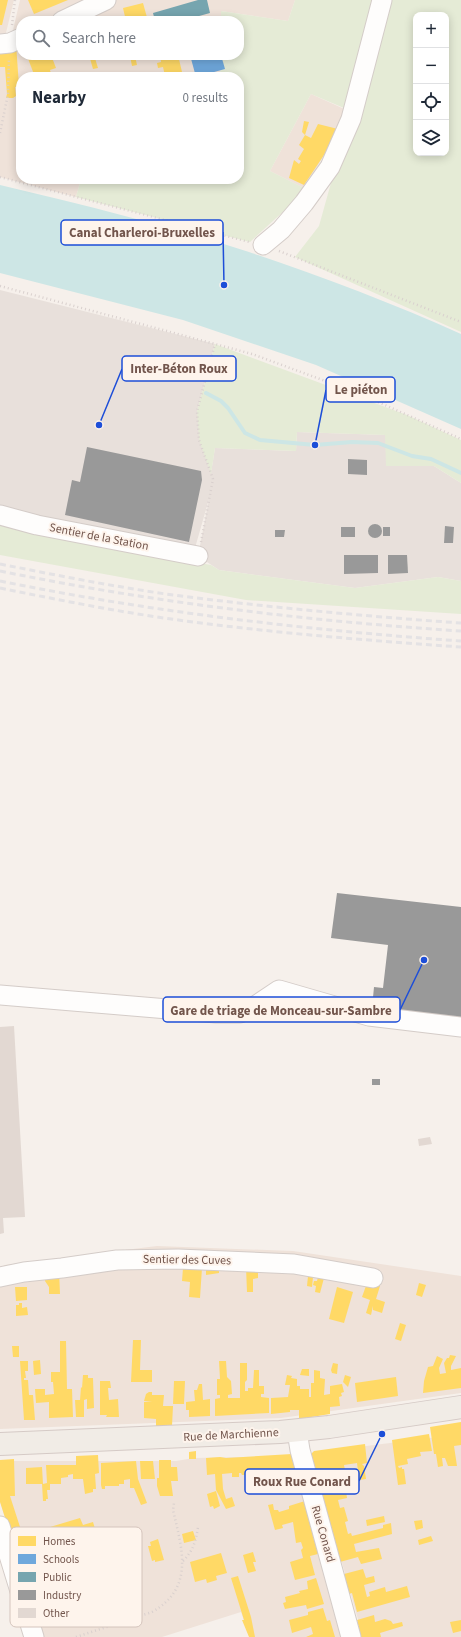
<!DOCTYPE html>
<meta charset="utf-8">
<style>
body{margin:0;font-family:"Source Sans 3",sans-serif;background:#f6f6f7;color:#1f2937}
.controls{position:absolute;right:12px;top:12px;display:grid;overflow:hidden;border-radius:8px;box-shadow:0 2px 10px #0003}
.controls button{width:36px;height:36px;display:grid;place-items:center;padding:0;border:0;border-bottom:1px solid #e0e1e3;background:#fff;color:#1f2937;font:20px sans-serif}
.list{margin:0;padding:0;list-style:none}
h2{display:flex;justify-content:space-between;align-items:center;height:52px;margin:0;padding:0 16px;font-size:17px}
h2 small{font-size:13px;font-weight:400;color:#747a83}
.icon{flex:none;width:22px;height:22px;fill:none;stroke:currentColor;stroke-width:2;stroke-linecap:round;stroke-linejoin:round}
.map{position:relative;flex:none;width:461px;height:1637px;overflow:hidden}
.search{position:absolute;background:#fff;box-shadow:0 2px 10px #0003;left:16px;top:16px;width:228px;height:44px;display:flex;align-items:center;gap:10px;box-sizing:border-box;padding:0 14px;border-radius:16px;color:#747a83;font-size:15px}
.panel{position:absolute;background:#fff;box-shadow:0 2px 10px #0003;left:16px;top:72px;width:228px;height:112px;border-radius:16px}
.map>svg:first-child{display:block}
</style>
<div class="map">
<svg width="461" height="1637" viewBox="0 0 461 1637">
<rect width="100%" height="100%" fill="#f6f0eb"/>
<!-- residential -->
<g fill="#efe2d9">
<polygon points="0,0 14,0 5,37 0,37"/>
<polygon points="20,0 295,0 288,21 221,11 221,21 21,21 21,55 224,55 219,77 21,77 21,179 81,179 76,197 0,177 0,43 10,43"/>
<polygon points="311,94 351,112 304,188 270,171"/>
<polygon points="157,1246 293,1251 461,1276 461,1393 281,1418 0,1429 0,1268 5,1265"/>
<polygon points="461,1434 461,1637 363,1637 311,1453"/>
<polygon points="291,1456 342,1637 250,1637 241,1612 162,1637 39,1637 0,1501 0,1461 176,1461 194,1458"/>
</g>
<!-- industrial -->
<polygon fill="#e8e0db" points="0,290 215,344 197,411 211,473 215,448 296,451 297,432 386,435 386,465 434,466 461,483 461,581 438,577 355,588 219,570 198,556 209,499 193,555 0,507"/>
<!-- green -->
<g fill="#e5ebd6" fill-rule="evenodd">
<path d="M295 0H461V332L295 257 319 226 351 111 311 94 270 171 304 188 285 210 250 242 76 197 81 179H239V77H219L224 55H239V21H221V11L288 21ZM416 15H446V153H416Z"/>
<polygon points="215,344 407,415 461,440 461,483 434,466 386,466 385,435 297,432 296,451 215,448 211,474 199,440 197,411"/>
<polygon points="0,522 88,543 211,565 219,570 355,588 438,577 461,581 461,614 246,600 0,555"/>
</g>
<!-- water -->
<path fill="#cde6e5" d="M0 185C83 205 167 225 249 252 321 276 392 303 461 334V429L316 365 183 320 0 273Z"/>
<!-- homes -->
<g fill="#ffd966">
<polygon points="0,0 8,0 2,25 0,25"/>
<polygon points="28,0 68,0 34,14"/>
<polygon points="143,3 148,21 136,21 135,18 126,21 123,8"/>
<polygon points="16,44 19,86 15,87 16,96 13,98 6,98 7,94 5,67 0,67 0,49"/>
<polygon points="30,55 51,55 56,68 50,70 52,77 35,77 27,56"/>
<polygon points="89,55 94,55 98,68 93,69"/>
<polygon points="160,55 178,55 182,72 179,73 180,77 165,76 163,67 158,68 157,63 161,62"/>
<polygon points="130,56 135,56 137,65 132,66"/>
<polygon points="304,121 309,122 305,135 311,138 318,124 338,129 328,149 304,185 289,178 294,160 299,164 301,161 298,159 304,149 299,145 305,135 302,132"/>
<polygon points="206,1263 219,1263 219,1273 206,1275"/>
<polygon points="258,1265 258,1278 253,1279 253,1292 247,1292 246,1267"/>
<polygon points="183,1268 202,1268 200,1298 189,1297 190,1282 182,1281"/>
<polygon points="59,1270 60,1294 49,1294 49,1287 45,1281 44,1272"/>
<polygon points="308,1276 313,1277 312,1287 307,1286"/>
<polygon points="318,1277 324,1278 320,1293 315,1292 316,1286 313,1285 314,1281 317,1281"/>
<polygon points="367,1283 380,1286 376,1299 385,1302 382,1313 373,1310 373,1306 371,1315 366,1313 370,1300 362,1297"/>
<polygon points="419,1283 426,1285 422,1297 416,1295"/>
<polygon points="15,1287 27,1287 27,1300 16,1301"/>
<polygon points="337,1287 353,1292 344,1323 329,1319"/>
<polygon points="19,1303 22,1303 22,1308 27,1307 28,1315 16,1316 16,1305 19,1305"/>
<polygon points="400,1323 406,1325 401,1341 395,1339"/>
<polygon points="133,1340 141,1340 140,1370 152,1370 152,1382 131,1382"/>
<polygon points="60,1341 66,1341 67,1389 72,1389 73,1417 49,1418 49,1402 36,1403 35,1389 45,1389 45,1395 54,1394 53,1382 51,1382 51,1372 60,1372"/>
<polygon points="12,1346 19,1346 19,1357 13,1357"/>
<polygon points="450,1355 456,1356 451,1366 451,1370 461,1368 461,1388 423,1393 424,1381 428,1367 433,1366 437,1356 443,1359 439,1368 440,1374 446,1373 444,1363 447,1358 449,1358"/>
<polygon points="40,1360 41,1374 34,1375 33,1361"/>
<polygon points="20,1361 28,1361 28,1371 25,1371 26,1378 24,1378 24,1380 28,1380 29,1395 33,1395 35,1420 24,1420"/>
<polygon points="219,1361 226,1361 227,1377 231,1381 232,1394 228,1395 228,1398 240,1398 240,1363 247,1363 247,1380 245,1382 245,1391 248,1391 248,1388 253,1388 254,1370 259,1370 259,1386 264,1386 264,1394 261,1394 261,1397 269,1398 269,1413 215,1416 215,1399 220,1398 220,1395 217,1395 217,1379 220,1379"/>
<polygon points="333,1363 338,1364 337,1374 332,1373 331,1370"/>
<polygon points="302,1369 309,1369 309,1376 300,1375"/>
<polygon points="314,1370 320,1371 320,1378 325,1379 324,1395 330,1394 330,1386 342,1384 344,1392 341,1393 342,1396 339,1397 340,1406 330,1407 330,1414 299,1419 299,1410 290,1410 290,1412 271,1414 271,1398 288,1397 290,1385 285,1385 287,1375 292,1376 291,1378 297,1379 297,1386 300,1386 300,1389 309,1389 309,1397 311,1397 311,1383 314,1383"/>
<polygon points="83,1375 88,1375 88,1378 93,1378 94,1408 87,1409 87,1399 84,1400 84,1417 76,1417 75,1400 80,1400 81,1387 82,1388"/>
<polygon points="345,1375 351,1377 348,1387 343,1382"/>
<polygon points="396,1377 398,1396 357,1402 355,1383"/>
<polygon points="100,1381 110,1381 111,1388 108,1388 109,1400 118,1399 119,1417 106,1417 107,1415 100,1415"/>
<polygon points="174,1381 185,1381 184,1404 173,1404"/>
<polygon points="199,1384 202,1384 203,1400 210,1399 210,1416 189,1417 189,1410 186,1410 186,1402 195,1401 194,1390 197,1390"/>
<polygon points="149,1392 152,1392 152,1395 164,1395 163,1406 173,1406 172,1426 156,1426 156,1419 144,1418 144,1402 152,1402 144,1401 146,1394"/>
<polygon points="461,1422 461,1445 454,1446 457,1466 448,1466 445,1458 442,1458 443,1466 438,1467 436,1454 434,1454 430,1427"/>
<polygon points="429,1434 432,1451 420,1452 421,1456 407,1459 408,1464 398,1466 399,1468 402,1467 402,1469 404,1469 406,1484 398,1485 392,1440"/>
<polygon points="365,1444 367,1463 362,1464 364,1466 366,1479 359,1480 357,1463 344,1465 348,1485 345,1485 347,1498 338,1500 340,1508 344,1507 348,1521 345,1522 348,1534 351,1533 352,1536 383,1528 383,1525 391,1523 392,1534 354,1544 356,1552 379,1548 382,1559 361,1564 358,1557 340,1562 318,1480 329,1477 328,1471 316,1474 311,1454 314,1451"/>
<polygon points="196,1451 196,1459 189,1459 189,1452"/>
<polygon points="292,1454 298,1478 286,1482 283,1470 277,1470 277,1476 272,1476 271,1470 261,1471 263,1480 268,1479 269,1486 265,1488 266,1494 262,1494 259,1480 255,1479 255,1475 242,1475 241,1473 239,1473 239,1477 232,1477 232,1473 222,1474 223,1489 226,1499 232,1497 235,1506 226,1509 216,1490 215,1474 207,1475 206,1458 220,1457 226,1458"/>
<polygon points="98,1455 99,1473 95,1474 96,1489 93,1489 93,1492 85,1494 83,1479 73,1479 73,1474 68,1475 68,1477 61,1478 61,1484 50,1484 50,1490 47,1490 48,1499 46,1499 46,1501 43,1501 42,1484 26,1484 26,1468 42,1467 43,1484 47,1483 46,1465 76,1465 76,1456"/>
<polygon points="14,1459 15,1496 10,1496 21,1530 10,1533 0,1502 0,1460"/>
<polygon points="159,1460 171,1460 171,1467 177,1467 178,1481 171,1481 173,1496 160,1496 157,1486 157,1478 159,1478"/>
<polygon points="136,1461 138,1479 147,1503 141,1505 134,1488 130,1488 130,1479 124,1480 124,1484 119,1484 119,1486 105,1486 105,1489 102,1489 101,1485 101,1463"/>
<polygon points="140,1461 153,1461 155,1479 141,1479"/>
<polygon points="216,1491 220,1506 214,1509 213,1506 210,1507 207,1494"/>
<polygon points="305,1501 317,1545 316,1545 318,1554 310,1556 315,1575 295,1580 290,1562 303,1558 301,1550 303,1548 301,1542 296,1543 293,1522 282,1525 283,1528 275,1530 268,1505 273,1504 274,1510 278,1510 279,1512 289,1509 289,1506"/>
<polygon points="384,1516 385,1522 367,1526 366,1520"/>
<polygon points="80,1518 83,1525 93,1522 96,1532 91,1533 90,1529 85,1531 86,1533 47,1545 44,1538 53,1535 50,1527"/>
<polygon points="422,1520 423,1528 416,1530 414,1521"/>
<polygon points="193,1531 196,1540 184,1543 182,1534"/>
<polygon points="431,1536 433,1541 419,1545 418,1540"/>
<polygon points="158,1539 164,1560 155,1562 155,1560 152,1561 148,1546 151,1546 150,1542"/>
<polygon points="253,1552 256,1562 253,1562 256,1571 248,1573 243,1555"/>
<polygon points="221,1553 227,1573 216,1576 217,1580 207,1583 206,1579 195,1582 190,1562"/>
<polygon points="363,1569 366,1578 374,1576 375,1582 364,1585 367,1597 370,1596 369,1592 385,1587 386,1592 407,1586 410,1597 357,1612 352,1593 349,1594 344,1574"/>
<polygon points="238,1576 251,1617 255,1637 249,1637 242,1620 244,1620 231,1578"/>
<polygon points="316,1578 324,1604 307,1609 306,1605 285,1609 283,1603 286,1602 285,1597 300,1593 299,1591 308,1589 307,1581"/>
<polygon points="323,1608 327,1621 330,1620 335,1637 306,1637 313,1634 311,1627 292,1633 289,1620 308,1615 308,1612"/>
<polygon points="374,1615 375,1622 385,1619 391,1621 393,1624 402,1622 403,1626 380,1633 381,1637 361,1637 357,1620"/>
<polygon points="461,1620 461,1631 453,1633 450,1622"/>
</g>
<!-- schools -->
<polygon fill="#6fa8dc" points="190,55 221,55 225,69 196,77"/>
<!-- public -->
<polygon fill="#76a5af" points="198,0 207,0 210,13 181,21 155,21 153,13"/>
<!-- industry -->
<g fill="#999">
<polygon points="87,447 201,471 202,480 189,542 65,515 72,480 80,482"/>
<polygon points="348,459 367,460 367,475 348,474"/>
<circle cx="375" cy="531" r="7"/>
<polygon points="445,526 454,527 453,543 444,543"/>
<rect x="341" y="527" width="14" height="10"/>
<rect x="383" y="527" width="7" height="9"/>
<polygon points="275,530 285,530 284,537 275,537"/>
<polygon points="344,555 378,555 378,573 344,574"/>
<polygon points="388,555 407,555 408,573 388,574"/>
<polygon points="337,893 461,907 461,1018 372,1008 374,987 383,988 388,945 331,938"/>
<rect x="372" y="1079" width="8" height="6"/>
</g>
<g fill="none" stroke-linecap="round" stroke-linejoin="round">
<!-- stream -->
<polyline stroke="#cde6e5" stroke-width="4" points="206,393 221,401 228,408 245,433 260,440 315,445 352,442 378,443 412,456 431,459 461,473"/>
</g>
<!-- building -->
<g fill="#e2d8d2">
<polygon points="14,1026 25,1217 3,1218 4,1233 0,1234 0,1027"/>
<polygon points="430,1137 432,1144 419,1146 418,1139"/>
</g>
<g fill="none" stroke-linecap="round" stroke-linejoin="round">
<!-- minor casing -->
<g stroke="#d4ccc8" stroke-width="21">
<g id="minor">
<polyline points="62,21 106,0"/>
<polyline points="0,44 10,43 21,38"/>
<polyline points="263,245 281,230 304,203 330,167 351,119 382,0"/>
<polyline points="0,515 37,525 198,556"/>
<polyline points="0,995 216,1013 240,1013 252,1008 279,990 369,1016 461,1027"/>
<polyline points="0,1277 24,1272 62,1268 117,1260 178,1259 294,1264 373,1278"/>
<polyline points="297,1431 300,1450 351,1637"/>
<polyline points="0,1526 34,1637"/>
</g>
</g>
<!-- major casing -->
<g stroke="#d5cac6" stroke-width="24">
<polyline id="major" points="0,1444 280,1432 329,1427 461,1407"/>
</g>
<!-- path -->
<g stroke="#d9d0ce" stroke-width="2.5" stroke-dasharray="1 3" stroke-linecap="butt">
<polyline points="12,25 15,0"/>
<polyline points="0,133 8,94 9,58"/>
<polyline points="0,177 249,242"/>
<polyline points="279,251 461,322"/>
<polyline points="0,286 252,354 358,393 461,439"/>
<polyline points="201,542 213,479 199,440 197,411 215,344"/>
<path d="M183 1561C193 1551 196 1541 198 1527"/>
<path d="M76 1637 152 1612C195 1588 182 1549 173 1510L174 1503"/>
</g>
<!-- minor -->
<use href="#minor" stroke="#fefdfc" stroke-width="19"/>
<!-- major -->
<use href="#major" stroke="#f1ece6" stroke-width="22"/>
<!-- rail -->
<g stroke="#e4e2e4" stroke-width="3" stroke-dasharray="6 4" stroke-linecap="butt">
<path d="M0 564C55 575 111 586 166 594 264 607 362 616 461 623"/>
<path d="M0 571C152 602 306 621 461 631"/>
<path d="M0 581C152 612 306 630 461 641"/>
<path d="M0 588C54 599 109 610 164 618 262 632 362 640 461 647"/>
</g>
</g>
<g text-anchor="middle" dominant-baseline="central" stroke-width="4" stroke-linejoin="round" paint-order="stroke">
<!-- street labels -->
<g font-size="12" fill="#72554c" stroke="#fef4ec">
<text transform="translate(99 537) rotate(11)">Sentier de la Station</text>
<text transform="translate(187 1260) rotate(1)">Sentier des Cuves</text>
<text transform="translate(231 1435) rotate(-3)">Rue de Marchienne</text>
<text transform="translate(323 1534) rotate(74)">Rue Conard</text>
</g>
</g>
<!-- legend -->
<rect x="10" y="1527" width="132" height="100" rx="6" fill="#fef4ec" stroke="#d4c4bc" stroke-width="1"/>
<rect x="18" y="1536" width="18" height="10" fill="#ffd966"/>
<rect x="18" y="1554" width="18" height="10" fill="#6fa8dc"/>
<rect x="18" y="1572" width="18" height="10" fill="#76a5af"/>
<rect x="18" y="1590" width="18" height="10" fill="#999"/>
<rect x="18" y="1608" width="18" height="10" fill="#e2d8d2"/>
<g font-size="11" fill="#72554c">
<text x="43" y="1545">Homes</text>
<text x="43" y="1563">Schools</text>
<text x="43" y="1581">Public</text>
<text x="43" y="1599">Industry</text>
<text x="43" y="1617">Other</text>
</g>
<!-- callouts -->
<path fill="none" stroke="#1d4ed8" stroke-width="1.5" d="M224 285L223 232M99 425L122 369M315 445L326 390M424 960L400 1010M382 1434L359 1481"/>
<g fill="#1d4ed8" stroke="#fef4ec" stroke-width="1.5">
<circle cx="224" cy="285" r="4"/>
<circle cx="99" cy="425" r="4"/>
<circle cx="315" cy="445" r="4"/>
<circle cx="424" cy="960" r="4"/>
<circle cx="382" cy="1434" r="4"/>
</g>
<g fill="#fef4ec" stroke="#1d4ed8" stroke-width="1.5">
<rect x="61" y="220" width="162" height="25" rx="4"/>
<rect x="122" y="356" width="114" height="25" rx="4"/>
<rect x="326" y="377" width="69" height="25" rx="4"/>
<rect x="163" y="997" width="237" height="25" rx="4"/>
<rect x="245" y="1469" width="114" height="25" rx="4"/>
</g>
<g font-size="13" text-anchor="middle" font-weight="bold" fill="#72554c">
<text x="142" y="237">Canal Charleroi-Bruxelles</text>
<text x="179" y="373">Inter-Béton Roux</text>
<text x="361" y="394">Le piéton</text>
<text x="281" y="1015">Gare de triage de Monceau-sur-Sambre</text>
<text x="302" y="1486">Roux Rue Conard</text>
</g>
</svg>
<div class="controls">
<button>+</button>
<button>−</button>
<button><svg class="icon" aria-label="locate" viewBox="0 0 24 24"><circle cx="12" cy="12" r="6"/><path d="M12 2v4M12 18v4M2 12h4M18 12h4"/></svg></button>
<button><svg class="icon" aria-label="layers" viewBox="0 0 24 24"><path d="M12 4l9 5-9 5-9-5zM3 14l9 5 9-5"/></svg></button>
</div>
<div class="search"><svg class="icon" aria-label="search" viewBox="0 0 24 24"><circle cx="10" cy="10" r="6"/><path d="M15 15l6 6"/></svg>Search here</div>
<section class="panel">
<h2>Nearby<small>0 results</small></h2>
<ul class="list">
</ul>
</section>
</div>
